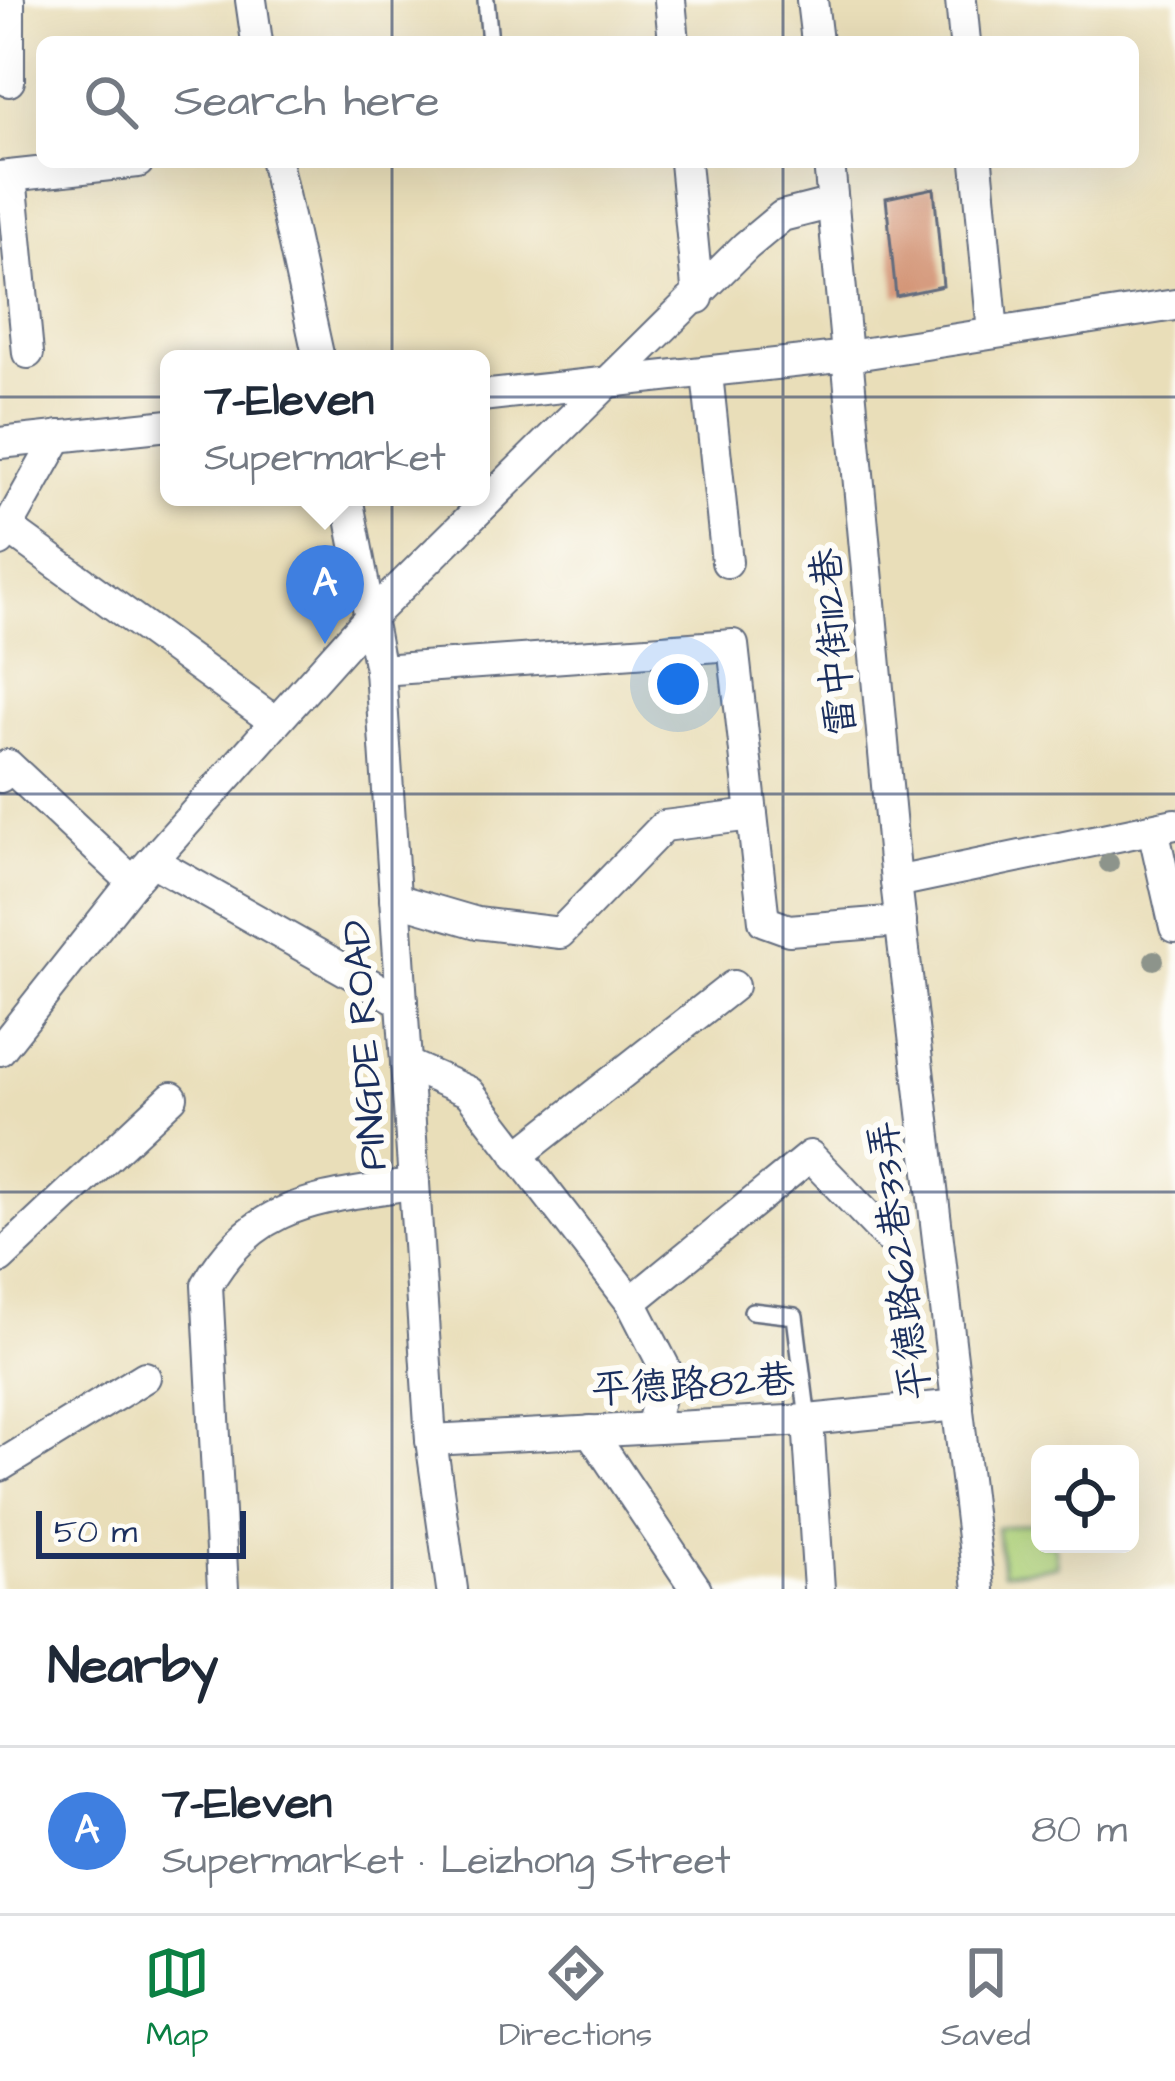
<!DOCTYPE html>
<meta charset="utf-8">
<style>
body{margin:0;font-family:"Architects Daughter","LXGW WenKai TC",sans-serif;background:#f2f2f3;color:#1f2937}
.controls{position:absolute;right:36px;bottom:36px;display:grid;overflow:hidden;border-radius:18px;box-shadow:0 12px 48px #0002}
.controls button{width:108px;height:108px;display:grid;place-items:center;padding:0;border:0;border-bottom:3px solid #e0e1e3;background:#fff;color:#1f2937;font:60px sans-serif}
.scale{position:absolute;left:36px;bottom:30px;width:210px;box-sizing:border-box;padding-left:12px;border:6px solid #1b2f5e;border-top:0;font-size:33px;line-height:42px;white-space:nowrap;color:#1b2f5e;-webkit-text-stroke:9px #fdfcf7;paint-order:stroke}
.you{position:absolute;left:678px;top:684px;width:42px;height:42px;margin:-30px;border:9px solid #fff;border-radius:50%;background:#1a73e8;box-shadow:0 0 0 18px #1a73e833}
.badge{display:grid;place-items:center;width:78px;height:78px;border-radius:50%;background:#0b8043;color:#fff;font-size:39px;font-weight:700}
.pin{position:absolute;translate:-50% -99px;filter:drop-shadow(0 3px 6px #0008)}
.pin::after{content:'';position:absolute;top:63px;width:42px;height:36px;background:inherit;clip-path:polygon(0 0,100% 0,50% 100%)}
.popup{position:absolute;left:160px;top:350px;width:330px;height:156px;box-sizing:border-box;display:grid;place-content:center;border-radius:18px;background:#fff;filter:drop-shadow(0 3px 9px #0005);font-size:39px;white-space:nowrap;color:#747a83}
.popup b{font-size:45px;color:#1f2937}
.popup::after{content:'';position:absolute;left:50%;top:100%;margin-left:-24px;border:24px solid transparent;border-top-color:#fff}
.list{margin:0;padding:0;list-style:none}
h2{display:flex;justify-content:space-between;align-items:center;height:156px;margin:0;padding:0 48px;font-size:51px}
h2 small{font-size:39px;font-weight:400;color:#747a83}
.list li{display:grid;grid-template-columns:78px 1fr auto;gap:36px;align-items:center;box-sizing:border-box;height:168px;padding:0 48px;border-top:3px solid #e0e1e3}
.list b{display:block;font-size:45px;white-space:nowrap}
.list p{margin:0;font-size:39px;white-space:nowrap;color:#747a83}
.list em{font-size:39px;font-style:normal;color:#747a83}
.icon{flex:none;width:66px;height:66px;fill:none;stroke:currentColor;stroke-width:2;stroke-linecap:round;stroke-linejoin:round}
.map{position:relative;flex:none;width:1175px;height:1589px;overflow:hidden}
.search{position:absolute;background:#fff;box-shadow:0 12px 48px #0002;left:36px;right:36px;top:36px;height:132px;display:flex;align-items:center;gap:30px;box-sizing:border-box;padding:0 42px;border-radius:18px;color:#747a83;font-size:45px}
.sheet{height:324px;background:#fff}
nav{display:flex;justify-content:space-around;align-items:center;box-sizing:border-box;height:168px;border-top:3px solid #e0e1e3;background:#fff;font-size:33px;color:#747a83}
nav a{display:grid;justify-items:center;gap:6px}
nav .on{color:#0b8043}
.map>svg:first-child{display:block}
</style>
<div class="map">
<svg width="1175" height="1589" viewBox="0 0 1175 1589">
<rect width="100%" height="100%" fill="#fdfcf7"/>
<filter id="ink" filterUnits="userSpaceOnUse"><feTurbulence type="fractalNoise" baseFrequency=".00833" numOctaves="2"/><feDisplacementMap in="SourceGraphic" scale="24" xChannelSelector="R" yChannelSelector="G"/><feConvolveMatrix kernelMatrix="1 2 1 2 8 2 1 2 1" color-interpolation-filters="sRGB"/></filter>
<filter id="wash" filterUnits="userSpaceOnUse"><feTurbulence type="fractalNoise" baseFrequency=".004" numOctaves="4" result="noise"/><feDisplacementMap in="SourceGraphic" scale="48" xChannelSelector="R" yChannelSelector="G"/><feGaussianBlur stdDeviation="2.7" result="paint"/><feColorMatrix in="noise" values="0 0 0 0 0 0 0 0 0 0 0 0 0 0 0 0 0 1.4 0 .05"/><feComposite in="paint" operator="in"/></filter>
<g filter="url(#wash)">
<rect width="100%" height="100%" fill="#e9deb9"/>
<!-- green -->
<polygon fill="#b2d57e" stroke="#66826e" stroke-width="3" points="1040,1522 1040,1544 1054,1544 1057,1566 1003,1573 997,1528"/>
<g id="blocks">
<!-- building -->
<polygon fill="#d49779" points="934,188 943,286 896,296 886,198"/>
</g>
</g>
<g filter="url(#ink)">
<use href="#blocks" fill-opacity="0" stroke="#636c7e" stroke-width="3"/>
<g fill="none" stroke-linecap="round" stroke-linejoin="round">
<!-- service casing -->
<g stroke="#636c7e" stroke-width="20">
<g id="service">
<polyline points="486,0 490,42"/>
<polyline points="752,1311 795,1316 808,1420"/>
</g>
</g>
<!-- minor casing -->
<g stroke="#636c7e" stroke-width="34">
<g id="minor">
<polyline points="251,0 257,42"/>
<polyline points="670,0 674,42"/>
<polyline points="812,0 817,42"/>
<polyline points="961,0 965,42"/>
<polyline points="9,81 9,0"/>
<polyline points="276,162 319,359"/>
<polyline points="685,162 698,298"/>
<polyline points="829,162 896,882 979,1589"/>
<polyline points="977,162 993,333"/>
<polyline points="11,176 28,353"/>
<polyline points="0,177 138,162"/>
<polyline points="707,374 727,562"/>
<polyline points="481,396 848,356 1175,305"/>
<polyline points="0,443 169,425"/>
<polyline points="347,497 380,670 431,1440 452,1589"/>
<polyline points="8,528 274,721"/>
<polyline points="0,541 59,436"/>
<polyline points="380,670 733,645 764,921 789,930 901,921"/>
<polyline points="0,777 8,765 133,882"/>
<polyline points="1153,829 1175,927"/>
<polyline points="152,861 402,1002"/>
<polyline points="896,882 1175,824"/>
<polyline points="395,899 477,923 560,933 664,826 752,815"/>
<polyline points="0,1050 133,882 369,618 746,246 782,216 833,203"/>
<polyline points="406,1064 469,1092 631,1302 666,1370 651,1428"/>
<polyline points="517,1156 733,986"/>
<polyline points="0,1258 172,1097"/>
<polyline points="631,1302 810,1156 887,1236"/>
<polyline points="808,1420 819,1589"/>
<polyline points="590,1431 696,1589"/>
<polyline points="431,1440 808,1420 958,1405"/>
<polyline points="0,1466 145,1377"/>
<path d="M223 1589 207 1285C257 1197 323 1200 414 1183"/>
</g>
</g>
<!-- service -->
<use href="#service" stroke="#fff" stroke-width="15"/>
<!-- minor -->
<use href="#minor" stroke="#fff" stroke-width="30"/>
</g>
<!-- trees -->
<g fill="#8d948b">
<circle cx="1109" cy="863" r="10"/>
<circle cx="1154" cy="960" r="10"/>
</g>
</g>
<!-- grid -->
<path fill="none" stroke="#1b2f5e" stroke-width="3" stroke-opacity="0.55" d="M392 0V42M783 0V42M392 162V1589M783 162V1589M0 397H1175M0 794H1175M0 1192H1175"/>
<g text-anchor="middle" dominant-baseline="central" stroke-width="12" stroke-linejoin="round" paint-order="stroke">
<!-- street labels -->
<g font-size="39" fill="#1b2f5e" stroke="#fdfcf7">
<text transform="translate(835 642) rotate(-95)">雷中街112巷</text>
<text transform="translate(366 1045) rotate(-94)">PINGDE ROAD</text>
<text transform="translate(901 1260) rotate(-97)">平德路62巷33弄</text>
<text transform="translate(693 1386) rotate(-3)">平德路82巷</text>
</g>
</g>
</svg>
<div class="controls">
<button><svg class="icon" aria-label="locate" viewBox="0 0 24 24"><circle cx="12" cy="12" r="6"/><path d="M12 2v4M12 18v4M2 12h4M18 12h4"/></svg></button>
</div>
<div class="scale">50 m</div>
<div class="you"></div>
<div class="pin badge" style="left:325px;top:644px;background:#3f7fe0">A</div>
<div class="popup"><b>7-Eleven</b>Supermarket</div>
<div class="search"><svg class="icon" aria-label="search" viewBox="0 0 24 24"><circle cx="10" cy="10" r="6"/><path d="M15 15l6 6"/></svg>Search here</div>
</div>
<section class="sheet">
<h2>Nearby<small></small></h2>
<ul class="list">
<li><span class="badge" style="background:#3f7fe0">A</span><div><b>7-Eleven</b><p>Supermarket · Leizhong Street</p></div><em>80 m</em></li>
</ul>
</section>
<nav>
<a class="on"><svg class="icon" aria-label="map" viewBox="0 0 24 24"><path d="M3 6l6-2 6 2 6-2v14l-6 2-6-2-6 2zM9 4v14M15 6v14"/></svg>Map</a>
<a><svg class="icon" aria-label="directions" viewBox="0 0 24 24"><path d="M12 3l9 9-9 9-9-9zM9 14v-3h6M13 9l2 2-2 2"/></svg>Directions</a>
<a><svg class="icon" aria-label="saved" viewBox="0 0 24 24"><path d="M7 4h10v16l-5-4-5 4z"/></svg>Saved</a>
</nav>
